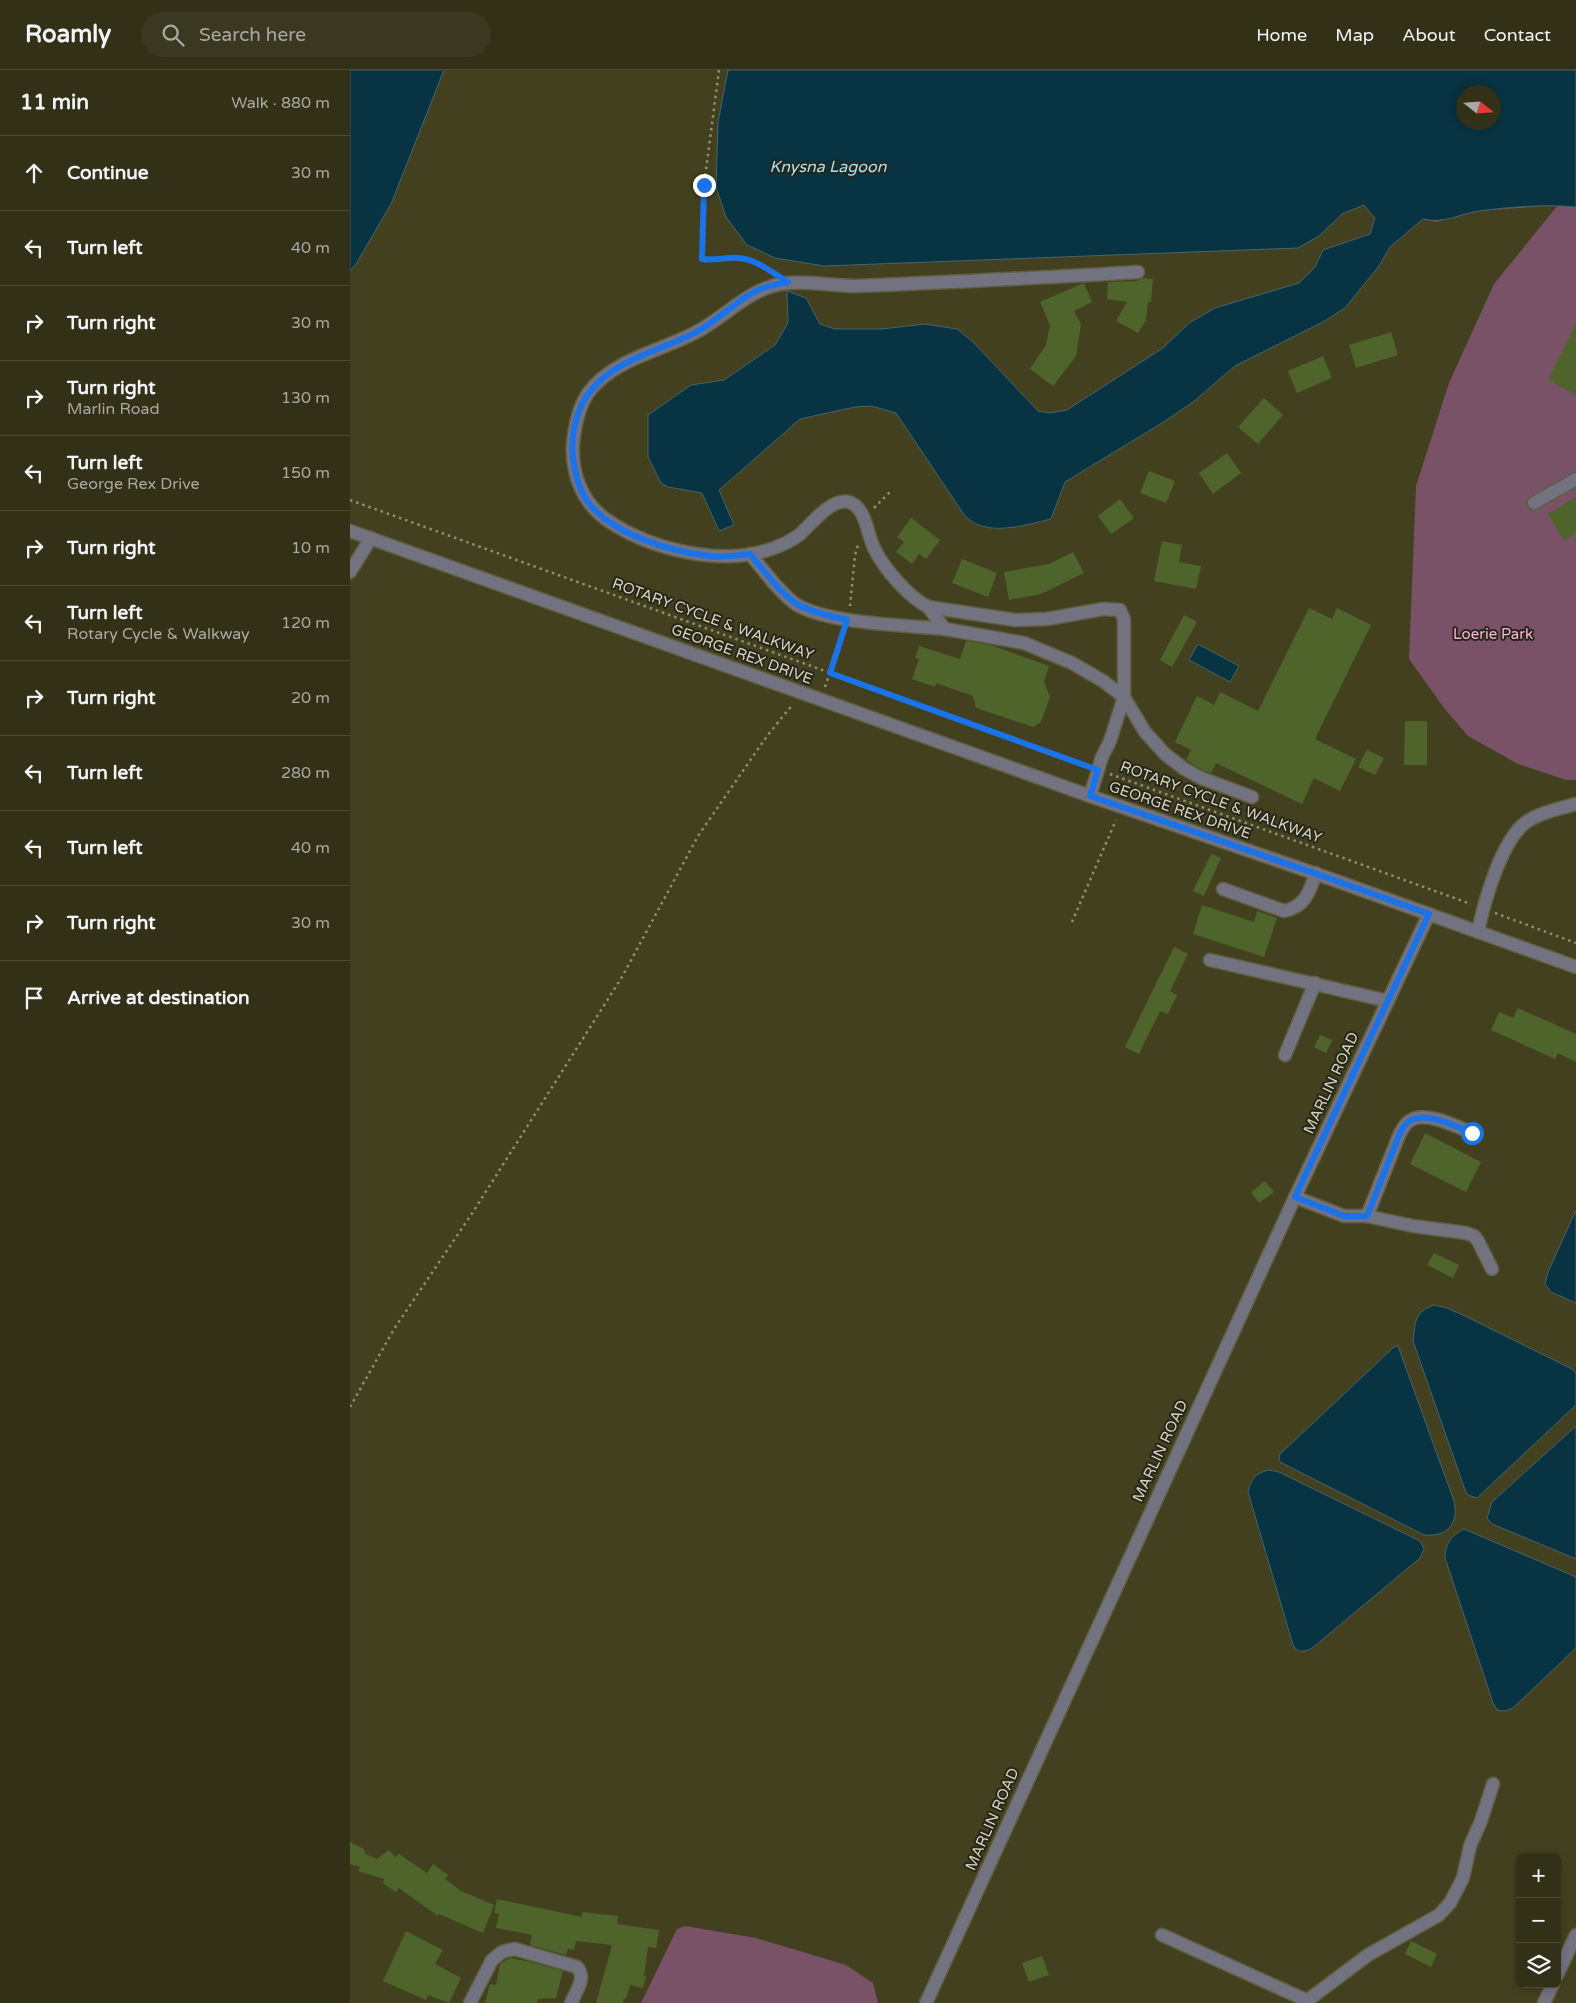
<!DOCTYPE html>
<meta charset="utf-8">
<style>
body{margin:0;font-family:"Varela Round",sans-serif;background:#3a3820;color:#f1f3f6}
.controls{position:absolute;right:15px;bottom:15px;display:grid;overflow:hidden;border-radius:8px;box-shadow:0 2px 8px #0003}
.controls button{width:45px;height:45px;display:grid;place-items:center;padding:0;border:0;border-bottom:1px solid #4d4b36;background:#323017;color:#f1f3f6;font:25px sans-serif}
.compass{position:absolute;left:1106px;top:15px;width:45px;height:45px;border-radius:50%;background:#323017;box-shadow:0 2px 8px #0003;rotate:107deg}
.stop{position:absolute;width:15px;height:15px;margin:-11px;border:4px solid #1a73e8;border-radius:50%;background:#fff}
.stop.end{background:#1a73e8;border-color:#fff;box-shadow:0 1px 5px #0008}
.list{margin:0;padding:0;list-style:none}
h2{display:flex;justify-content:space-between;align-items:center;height:65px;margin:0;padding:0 20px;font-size:21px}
h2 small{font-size:16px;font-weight:400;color:#a8a9a1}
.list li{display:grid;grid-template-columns:32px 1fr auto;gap:15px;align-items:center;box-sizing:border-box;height:75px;padding:0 20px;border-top:1px solid #4d4b36}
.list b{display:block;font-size:19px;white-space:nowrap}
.list p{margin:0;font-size:16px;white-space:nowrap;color:#a8a9a1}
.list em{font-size:16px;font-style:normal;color:#a8a9a1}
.icon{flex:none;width:28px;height:28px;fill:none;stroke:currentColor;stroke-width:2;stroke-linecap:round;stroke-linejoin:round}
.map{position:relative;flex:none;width:1226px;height:1933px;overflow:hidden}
header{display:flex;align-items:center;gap:30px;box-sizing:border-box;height:70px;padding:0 25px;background:#323017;border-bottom:1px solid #4d4b36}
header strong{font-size:24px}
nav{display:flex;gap:28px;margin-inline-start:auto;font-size:18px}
.search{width:350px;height:45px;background:#3a3820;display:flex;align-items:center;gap:12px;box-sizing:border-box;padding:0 18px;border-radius:28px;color:#a8a9a1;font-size:19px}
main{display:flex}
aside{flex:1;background:#323017}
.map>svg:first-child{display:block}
</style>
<header>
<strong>Roamly</strong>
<div class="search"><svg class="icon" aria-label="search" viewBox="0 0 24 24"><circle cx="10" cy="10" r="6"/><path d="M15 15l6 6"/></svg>Search here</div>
<nav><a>Home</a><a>Map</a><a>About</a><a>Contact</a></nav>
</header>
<main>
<aside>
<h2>11 min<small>Walk · 880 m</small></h2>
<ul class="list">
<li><svg class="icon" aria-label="ahead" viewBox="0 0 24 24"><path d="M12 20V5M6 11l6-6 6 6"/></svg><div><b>Continue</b></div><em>30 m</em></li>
<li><svg class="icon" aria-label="left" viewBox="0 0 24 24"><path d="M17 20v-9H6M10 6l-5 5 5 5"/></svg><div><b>Turn left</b></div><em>40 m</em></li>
<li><svg class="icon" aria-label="right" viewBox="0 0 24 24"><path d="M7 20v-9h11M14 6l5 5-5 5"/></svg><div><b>Turn right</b></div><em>30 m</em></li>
<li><svg class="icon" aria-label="right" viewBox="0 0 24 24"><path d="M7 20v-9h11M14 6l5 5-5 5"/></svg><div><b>Turn right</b><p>Marlin Road</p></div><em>130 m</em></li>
<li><svg class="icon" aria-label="left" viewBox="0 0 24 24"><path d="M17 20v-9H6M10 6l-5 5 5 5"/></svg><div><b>Turn left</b><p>George Rex Drive</p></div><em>150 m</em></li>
<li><svg class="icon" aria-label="right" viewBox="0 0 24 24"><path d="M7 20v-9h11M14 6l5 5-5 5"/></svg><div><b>Turn right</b></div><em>10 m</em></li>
<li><svg class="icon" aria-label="left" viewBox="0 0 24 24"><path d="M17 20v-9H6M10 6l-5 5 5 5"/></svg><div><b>Turn left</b><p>Rotary Cycle &amp; Walkway</p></div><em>120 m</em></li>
<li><svg class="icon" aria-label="right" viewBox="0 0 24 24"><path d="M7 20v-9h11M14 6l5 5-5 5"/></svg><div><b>Turn right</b></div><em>20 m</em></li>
<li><svg class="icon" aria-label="left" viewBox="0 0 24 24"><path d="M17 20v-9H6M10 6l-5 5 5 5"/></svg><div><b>Turn left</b></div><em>280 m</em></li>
<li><svg class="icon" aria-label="left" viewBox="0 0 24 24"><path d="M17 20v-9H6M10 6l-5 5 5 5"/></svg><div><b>Turn left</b></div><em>40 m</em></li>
<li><svg class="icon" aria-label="right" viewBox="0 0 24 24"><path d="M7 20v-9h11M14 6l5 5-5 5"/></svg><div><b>Turn right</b></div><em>30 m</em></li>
<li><svg class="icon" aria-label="arrive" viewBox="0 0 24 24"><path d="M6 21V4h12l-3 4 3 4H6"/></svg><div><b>Arrive at destination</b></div></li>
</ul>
</aside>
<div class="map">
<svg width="1226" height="1933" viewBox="0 0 1226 1933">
<rect width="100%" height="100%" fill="#42401f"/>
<!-- green -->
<g fill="#7a5267" fill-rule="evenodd">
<path d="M378 0H1226V710H1216L1168 694 1118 666 1094 638 1059 589 1066 416 1099 313 1144 214 1208 135 1128 141 1086 152 1014 135 992 144 969 166 948 178 474 196 425 188 397 175 376 147 366 117 368 52ZM1114 22H1144V52H1114Z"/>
<polygon points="335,1856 406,1868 496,1895 523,1913 528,1933 291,1933 327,1859"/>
</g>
<!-- water -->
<g fill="#083342" stroke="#466468" fill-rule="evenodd">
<polygon points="0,0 94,0 41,134 6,194 0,201"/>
<path d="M378 0H1226V137C1195 134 1160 137 1129 141 1108 144 1096 154 1073 149L1040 177 1029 196 995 238 973 252 885 296 843 332 812 353 715 412 701 449C675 455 636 468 615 446L546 343 521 336 505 337 450 349 369 420 384 455 369 461 352 423 318 417 311 413 298 387V345L341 315 374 310 425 275 438 253 437 221 456 228 470 254 485 259H532L575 254 607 259 623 272 688 341 700 343 717 340 813 278 839 253 865 238 949 213 965 197 973 180 1020 164 1025 148 1014 135 992 144 969 166 948 178 474 196 425 188 397 175 376 147 366 117 368 52ZM1114 22H1144V52H1114Z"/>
<polygon points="848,574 889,596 880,612 839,590"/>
<polygon points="1226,1140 1226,1233 1201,1222 1195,1214 1198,1202"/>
<path d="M1084 1235 1097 1238 1117 1247 1222 1299 1226 1303V1335L1127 1428 1118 1425 1115 1420 1063 1271C1066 1252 1063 1243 1084 1235Z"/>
<path d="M1048 1276 1104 1431C1109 1453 1098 1467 1074 1465L930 1392 929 1388 930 1384 1044 1277Z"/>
<polygon points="1226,1356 1226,1489 1142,1454 1137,1448 1142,1432"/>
<path d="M918 1400 929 1402 1070 1471 1074 1479 1070 1488 961 1579C952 1582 948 1583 943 1575L898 1422C901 1409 905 1404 918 1400Z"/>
<path d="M1114 1459 1226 1507V1578L1163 1638 1155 1641 1147 1640 1143 1633 1095 1488C1095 1474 1101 1466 1114 1459Z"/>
</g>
<!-- building -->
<g fill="#4e642b">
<polygon points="793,208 803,209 801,232 798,232 796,250 788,263 766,251 777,232 757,229 758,212 786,211"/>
<polygon points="734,213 742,232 724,241 731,254 726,286 703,316 680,299 696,275 700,255 690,232"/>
<polygon points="1226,254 1226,325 1198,310"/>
<polygon points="1041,262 1048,285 1006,298 999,275"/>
<polygon points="973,286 982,308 947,323 938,301"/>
<polygon points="914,328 933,345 908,374 888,357"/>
<polygon points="877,383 891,403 863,424 849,403"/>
<polygon points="799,401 825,411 816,433 790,423"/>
<polygon points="1226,427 1226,463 1214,471 1198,444"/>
<polygon points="770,429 784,448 761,464 748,446"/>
<polygon points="561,448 590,470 576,489 569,484 562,494 546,482 554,472 547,467"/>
<polygon points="812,471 832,475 829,492 851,496 846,519 804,511"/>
<polygon points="723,482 734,503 691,524 659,530 654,502 699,494"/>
<polygon points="612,489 647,503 638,527 602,513"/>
<polygon points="959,538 982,549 987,538 1021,555 965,669 1006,689 990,721 964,708 952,734 866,693 861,703 854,701 836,690 841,680 825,672 847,626 864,635 870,622 908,641"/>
<polygon points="834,545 847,552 822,597 810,590"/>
<polygon points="616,571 641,575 699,596 694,612 700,627 691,652 683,657 626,638 623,626 586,613 585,617 562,609 569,589 565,588 569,576 610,589"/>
<polygon points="1055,651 1077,651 1077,695 1054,695"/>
<polygon points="1017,680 1034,688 1025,705 1008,697"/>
<polygon points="861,784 871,788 854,826 843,821"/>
<polygon points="852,835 904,852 907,841 927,848 914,887 843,864"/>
<polygon points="824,877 838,884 820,921 827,925 818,944 810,941 789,984 775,977"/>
<polygon points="1168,938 1226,964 1226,992 1208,983 1205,989 1141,960 1149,942 1163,948"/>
<polygon points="970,965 982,970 976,983 964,977"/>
<polygon points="1075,1063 1131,1092 1116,1122 1060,1094"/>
<polygon points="915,1111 924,1122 909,1133 901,1122"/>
<polygon points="1084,1183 1109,1195 1103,1208 1077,1195"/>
<polygon points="0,1772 14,1779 15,1784 27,1789 39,1780 45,1787 49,1784 77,1803 83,1794 98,1805 95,1809 111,1821 144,1835 133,1863 89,1844 88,1846 49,1818 46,1822 33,1813 34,1809 8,1801 10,1797 0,1794"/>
<polygon points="147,1829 232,1847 232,1842 268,1846 267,1854 309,1860 306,1878 298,1877 294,1906 296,1907 293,1918 280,1915 276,1929 274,1928 273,1933 246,1933 262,1875 226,1871 224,1880 218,1879 216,1885 180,1875 182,1865 146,1858 149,1844 144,1843"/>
<polygon points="56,1861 93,1880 85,1894 111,1908 99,1933 78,1925 76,1930 33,1911"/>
<polygon points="1061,1871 1087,1884 1081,1897 1055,1884"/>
<polygon points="692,1886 699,1905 679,1912 672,1893"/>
<polygon points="160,1888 176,1891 213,1901 206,1928 188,1929 187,1933 135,1933 140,1914 146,1915 150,1894"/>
</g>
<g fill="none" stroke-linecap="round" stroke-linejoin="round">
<!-- minor casing -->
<g stroke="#5f5e40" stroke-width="15">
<g id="minor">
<polyline points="1184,433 1226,409"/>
<polyline points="0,461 740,726 981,809 1226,897"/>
<path d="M400 484C413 499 430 524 447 535 480 554 556 555 595 559"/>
<polyline points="0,502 21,468"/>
<polyline points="578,537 595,559 674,573 722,593 753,611 774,627 795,662 815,684 833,698 851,708 902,727"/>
<path d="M740 726 752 687 760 671 774 627V549L770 540 753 539 697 549 665 550 578 537C559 527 535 500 525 480 517 466 517 438 499 432 481 427 461 455 449 465 442 470 432 475 424 478 372 497 301 480 257 450 230 431 219 398 224 365 226 351 230 335 238 323 265 287 314 281 350 260 380 243 402 216 438 213 460 211 483 216 506 216 600 212 694 208 788 202"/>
<path d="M873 819 934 841C955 837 960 821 966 803"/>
<path d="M1128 862C1134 832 1151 772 1175 753 1190 742 1209 739 1226 734"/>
<polyline points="860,890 1038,931"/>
<polyline points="935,985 965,913"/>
<polyline points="945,1127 994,1146 1017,1146 1063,1156 1116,1163 1124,1166 1128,1171 1142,1199"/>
<path d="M1017 1146 1050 1063C1052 1060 1054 1056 1057 1053 1071 1038 1106 1056 1122 1063"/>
<polyline points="812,1865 956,1930"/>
<polyline points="1207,1905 1226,1865"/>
<path d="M120 1933 142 1890 152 1882 159 1880 165 1879 227 1897C237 1908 226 1921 221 1933"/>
<polyline points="576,1933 945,1127 1079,844"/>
<polyline points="954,1933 1018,1885 1089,1845 1100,1833 1113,1808 1120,1776 1131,1751 1143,1714"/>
<polyline points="1194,1933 1203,1914"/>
</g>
</g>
<!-- path -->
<g stroke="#908f75" stroke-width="2.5" stroke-dasharray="2.5 4" stroke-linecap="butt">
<path d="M369 0 354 115 351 189C369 191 391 183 408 193 412 195 416 199 421 202"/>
<polyline points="0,430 736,695"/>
<polyline points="524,438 540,422"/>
<polyline points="500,536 505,485 508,475"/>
<polyline points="475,617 493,563"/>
<polyline points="760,704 1121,834"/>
<polyline points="1145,843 1226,873"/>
<polyline points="722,852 766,750"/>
<polyline points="0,1337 44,1259 121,1145 272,907 348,766 417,666 443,634"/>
</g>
<!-- minor -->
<use href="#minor" stroke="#737281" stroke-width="12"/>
</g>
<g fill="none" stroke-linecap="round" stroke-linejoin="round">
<!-- route -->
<path stroke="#1a73e8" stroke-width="6" d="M354 115 352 189C364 191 376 187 388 188 407 189 422 203 438 212 430 214 421 215 413 218 389 227 371 248 350 260 313 281 266 287 239 323 226 340 220 367 223 388 225 403 228 418 237 431 261 464 319 481 359 486 372 488 387 485 400 484 412 498 433 527 449 535 464 543 481 546 497 550L480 603 748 700 740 726 981 809 1079 844 945 1127 994 1146H1017L1050 1063C1052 1060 1054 1056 1057 1053 1071 1039 1107 1056 1122 1063"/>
</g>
<g text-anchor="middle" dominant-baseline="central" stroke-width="4" stroke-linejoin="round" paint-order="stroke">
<!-- street labels -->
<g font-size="15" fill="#d5d5c2" stroke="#272618">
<text transform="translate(363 549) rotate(20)">ROTARY CYCLE &amp; WALKWAY</text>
<text transform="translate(392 584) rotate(20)">GEORGE REX DRIVE</text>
<text transform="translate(871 732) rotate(20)">ROTARY CYCLE &amp; WALKWAY</text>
<text transform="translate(830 740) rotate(19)">GEORGE REX DRIVE</text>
<text transform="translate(981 1013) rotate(-65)">MARLIN ROAD</text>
<text transform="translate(810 1381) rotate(-65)">MARLIN ROAD</text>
<text transform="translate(642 1749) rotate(-66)">MARLIN ROAD</text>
</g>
<!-- park labels -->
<g font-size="15" fill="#fbb4d9" stroke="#272618">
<text x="1143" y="564">Loerie Park</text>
</g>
<!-- water labels -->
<g font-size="16" font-style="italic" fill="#a5e0fa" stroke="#272618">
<text x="478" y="97">Knysna Lagoon</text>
</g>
</g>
</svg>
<div class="controls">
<button>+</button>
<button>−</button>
<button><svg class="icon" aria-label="layers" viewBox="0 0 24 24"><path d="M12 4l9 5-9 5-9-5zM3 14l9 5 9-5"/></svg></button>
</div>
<svg class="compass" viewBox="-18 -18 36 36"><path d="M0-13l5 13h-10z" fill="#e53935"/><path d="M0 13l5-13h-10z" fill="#a8a9a1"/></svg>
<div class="stop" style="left:1122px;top:1063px"></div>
<div class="stop end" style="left:354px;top:115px"></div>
</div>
</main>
